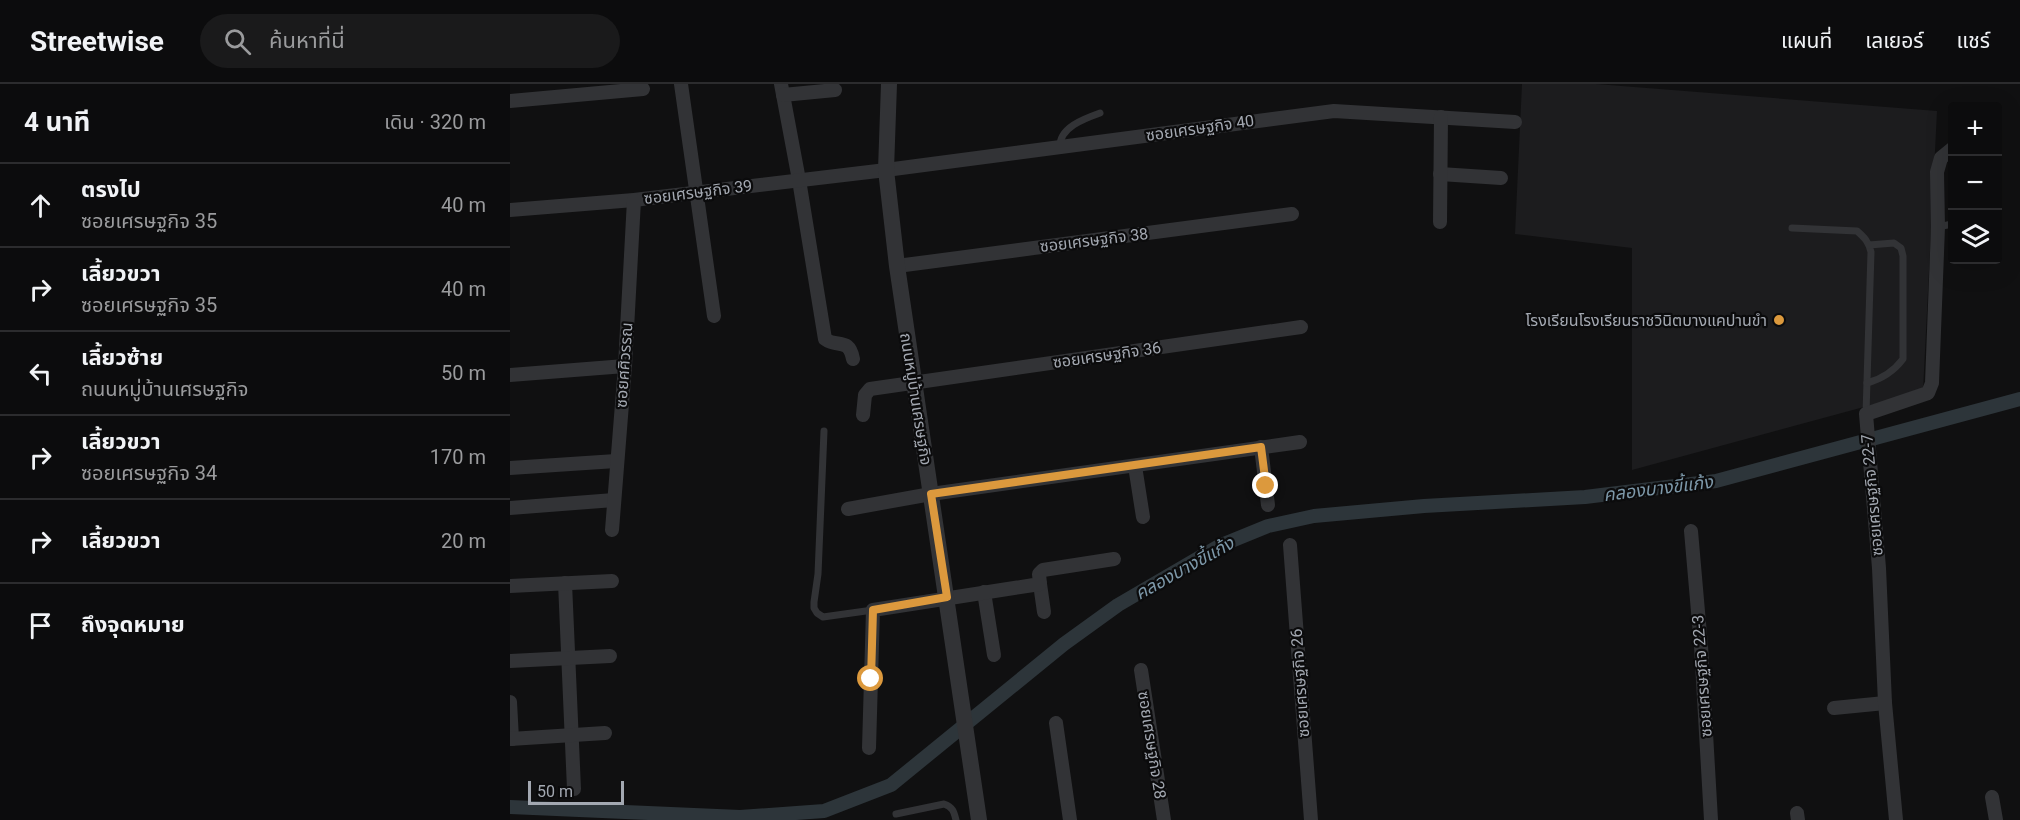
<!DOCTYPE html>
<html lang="th">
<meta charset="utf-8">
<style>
body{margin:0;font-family:Roboto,"Noto Sans Thai",sans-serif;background:#1a1a1b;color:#f1f3f6}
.controls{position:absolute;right:18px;top:18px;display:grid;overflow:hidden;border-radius:6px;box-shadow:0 6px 24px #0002}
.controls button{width:54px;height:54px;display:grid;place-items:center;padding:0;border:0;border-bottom:2px solid #2c2c2e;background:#0c0c0d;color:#f1f3f6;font:30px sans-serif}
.scale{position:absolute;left:18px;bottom:15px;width:96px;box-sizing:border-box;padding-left:6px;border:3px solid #a3a8b1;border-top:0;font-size:16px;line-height:21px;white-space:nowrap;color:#a3a8b1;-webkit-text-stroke:4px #0b0b0c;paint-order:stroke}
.stop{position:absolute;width:18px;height:18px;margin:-14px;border:4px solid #dc993d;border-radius:50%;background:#fff}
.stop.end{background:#dc993d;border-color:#fff;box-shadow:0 2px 6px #0008}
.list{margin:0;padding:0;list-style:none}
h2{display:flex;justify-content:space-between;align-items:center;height:78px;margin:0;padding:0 24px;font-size:26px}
h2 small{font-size:20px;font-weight:400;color:#9a9b9d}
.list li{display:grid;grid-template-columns:39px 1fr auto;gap:18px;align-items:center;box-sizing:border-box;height:84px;padding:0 24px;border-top:2px solid #2c2c2e}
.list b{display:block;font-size:22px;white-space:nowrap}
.list p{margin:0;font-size:20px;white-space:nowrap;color:#9a9b9d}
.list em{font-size:20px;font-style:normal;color:#9a9b9d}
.icon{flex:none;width:33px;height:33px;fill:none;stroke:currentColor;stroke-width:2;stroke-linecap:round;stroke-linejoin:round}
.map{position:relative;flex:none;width:1510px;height:736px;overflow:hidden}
header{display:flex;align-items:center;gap:36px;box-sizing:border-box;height:84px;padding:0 30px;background:#0c0c0d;border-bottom:2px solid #2c2c2e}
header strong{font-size:28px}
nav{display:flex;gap:33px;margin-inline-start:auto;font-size:21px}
.search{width:420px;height:54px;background:#1a1a1b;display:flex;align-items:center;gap:15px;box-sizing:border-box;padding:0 21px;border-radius:33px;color:#9a9b9d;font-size:22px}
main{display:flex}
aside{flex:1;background:#0c0c0d}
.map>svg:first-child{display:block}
</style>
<header>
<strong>Streetwise</strong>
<div class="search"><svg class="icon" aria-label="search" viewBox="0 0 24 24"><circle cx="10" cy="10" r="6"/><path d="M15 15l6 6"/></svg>ค้นหาที่นี่</div>
<nav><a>แผนที่</a><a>เลเยอร์</a><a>แชร์</a></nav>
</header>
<main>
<aside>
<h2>4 นาที<small>เดิน · 320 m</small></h2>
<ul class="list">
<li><svg class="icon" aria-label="ahead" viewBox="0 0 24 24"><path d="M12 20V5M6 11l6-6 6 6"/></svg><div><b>ตรงไป</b><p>ซอยเศรษฐกิจ 35</p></div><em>40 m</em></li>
<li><svg class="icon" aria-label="right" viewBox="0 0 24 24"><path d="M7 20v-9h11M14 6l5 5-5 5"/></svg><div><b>เลี้ยวขวา</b><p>ซอยเศรษฐกิจ 35</p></div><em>40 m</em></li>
<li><svg class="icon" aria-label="left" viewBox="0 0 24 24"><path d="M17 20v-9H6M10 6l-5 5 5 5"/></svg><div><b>เลี้ยวซ้าย</b><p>ถนนหมู่บ้านเศรษฐกิจ</p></div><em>50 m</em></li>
<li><svg class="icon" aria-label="right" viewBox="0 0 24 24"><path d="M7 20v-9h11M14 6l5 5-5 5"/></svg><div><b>เลี้ยวขวา</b><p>ซอยเศรษฐกิจ 34</p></div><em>170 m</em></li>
<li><svg class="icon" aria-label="right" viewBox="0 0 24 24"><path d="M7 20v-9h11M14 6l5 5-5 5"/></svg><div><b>เลี้ยวขวา</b></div><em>20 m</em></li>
<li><svg class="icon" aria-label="arrive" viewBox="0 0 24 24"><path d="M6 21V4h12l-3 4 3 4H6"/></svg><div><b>ถึงจุดหมาย</b></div></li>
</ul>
</aside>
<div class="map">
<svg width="1510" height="736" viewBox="0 0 1510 736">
<rect width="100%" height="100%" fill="#101011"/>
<!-- built -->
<polygon fill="#1c1c1e" points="1012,0 1086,0 1427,27 1413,307 1122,386 1122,164 1005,150"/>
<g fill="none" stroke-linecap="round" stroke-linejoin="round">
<!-- canal -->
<polyline stroke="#2d353a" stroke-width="14" points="0,723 230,733 314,727 381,701 554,560 608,521 709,462 758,442 804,432 914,422 1075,413 1206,397 1510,315"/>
<!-- service -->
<g stroke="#323336" stroke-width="7">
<path d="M550 63C549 43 576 34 590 29"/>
<polyline points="1428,143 1442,140"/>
<path d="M1282 144 1347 147C1354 153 1359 158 1361 168L1356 330"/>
<path d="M1357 299C1372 295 1384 287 1393 275V172L1391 164 1384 159 1359 161"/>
<polyline points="314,347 308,490 304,518 304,524 307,529 313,533 363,526"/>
<path d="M386 730 434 720C443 723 444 728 446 736"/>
</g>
<!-- minor -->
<g stroke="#323336" stroke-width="14">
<polyline points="171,0 204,232"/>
<path d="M271 0 289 96 315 255C327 264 339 253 343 275"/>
<polyline points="273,11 325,6"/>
<polyline points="0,17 133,5"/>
<polyline points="930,90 991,94"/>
<polyline points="0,126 124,116 376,86 824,27 1005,38"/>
<polyline points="930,138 931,33"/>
<polyline points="387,182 782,130"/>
<polyline points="0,291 115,282"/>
<polyline points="353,331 355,311 360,305 791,243"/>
<polyline points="751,363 758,421"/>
<polyline points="625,382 633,433"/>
<polyline points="0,384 106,377"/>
<polyline points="0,424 104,416"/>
<polyline points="338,425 421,410 790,358"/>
<polyline points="102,446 115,282 124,116"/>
<polyline points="1181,447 1191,562 1201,736"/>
<polyline points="780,461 801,736"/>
<polyline points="55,499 64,705"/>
<polyline points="530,500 534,528"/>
<polyline points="0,502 102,497"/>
<polyline points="474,508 484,571"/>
<polyline points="0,577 100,572"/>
<polyline points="631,586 654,736"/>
<polyline points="0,618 2,655"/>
<polyline points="1324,624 1375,619"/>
<polyline points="546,639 560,736"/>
<polyline points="0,655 95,649"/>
<polyline points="359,664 363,526 530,500 529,490 533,486 604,475"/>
<polyline points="1482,713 1486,736"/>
<polyline points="1287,729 1288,736"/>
<polyline points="1386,736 1375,619 1369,484 1356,330 1418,309 1422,299 1428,143 1427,88 1431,74 1442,65"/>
</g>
<!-- tertiary -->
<polyline stroke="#323336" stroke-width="16" points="379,0 376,86 387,182 469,736"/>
</g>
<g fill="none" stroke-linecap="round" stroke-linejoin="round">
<!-- route -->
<polyline stroke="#dc993d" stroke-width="8" points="361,595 363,526 437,513 421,410 751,363 756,402"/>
</g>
<!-- markers -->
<circle fill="#dc993d" stroke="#0b0b0c" stroke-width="2" cx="1269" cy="236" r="6"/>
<g text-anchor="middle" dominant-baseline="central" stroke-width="4.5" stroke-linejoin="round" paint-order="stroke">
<!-- street labels -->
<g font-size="16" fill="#a3a8b1" stroke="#0b0b0c">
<text transform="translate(690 44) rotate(-8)">ซอยเศรษฐกิจ 40</text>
<text transform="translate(188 108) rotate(-7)">ซอยเศรษฐกิจ 39</text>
<text transform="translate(584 156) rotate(-7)">ซอยเศรษฐกิจ 38</text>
<text transform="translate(597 271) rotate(-8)">ซอยเศรษฐกิจ 36</text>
<text transform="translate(114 281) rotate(-86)">ซอยศศิวรรณ</text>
<text transform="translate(406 315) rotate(81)">ถนนหมู่บ้านเศรษฐกิจ</text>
<text transform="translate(1362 411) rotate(-95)">ซอยเศรษฐกิจ 22-7</text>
<text transform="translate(1192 592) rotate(-94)">ซอยเศรษฐกิจ 22-3</text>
<text transform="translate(790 599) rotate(-94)">ซอยเศรษฐกิจ 26</text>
<text transform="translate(642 661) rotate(81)">ซอยเศรษฐกิจ 28</text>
</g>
<!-- poi labels -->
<g font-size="16" fill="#a3a8b1" stroke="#0b0b0c" text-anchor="end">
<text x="1257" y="236">โรงเรียนโรงเรียนราชวินิตบางแคปานขำ</text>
</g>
<!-- water labels -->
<g font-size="18" font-style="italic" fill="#7d98a9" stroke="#0b0b0c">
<text transform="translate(1148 404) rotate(-7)">คลองบางขี้แก้ง</text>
<text transform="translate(674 484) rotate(-29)">คลองบางขี้แก้ง</text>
</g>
</g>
</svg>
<div class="controls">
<button>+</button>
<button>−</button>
<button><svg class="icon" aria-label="layers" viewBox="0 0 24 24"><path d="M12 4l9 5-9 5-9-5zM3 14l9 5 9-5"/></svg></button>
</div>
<div class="scale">50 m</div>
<div class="stop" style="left:361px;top:595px"></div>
<div class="stop end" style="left:756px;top:402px"></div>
</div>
</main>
